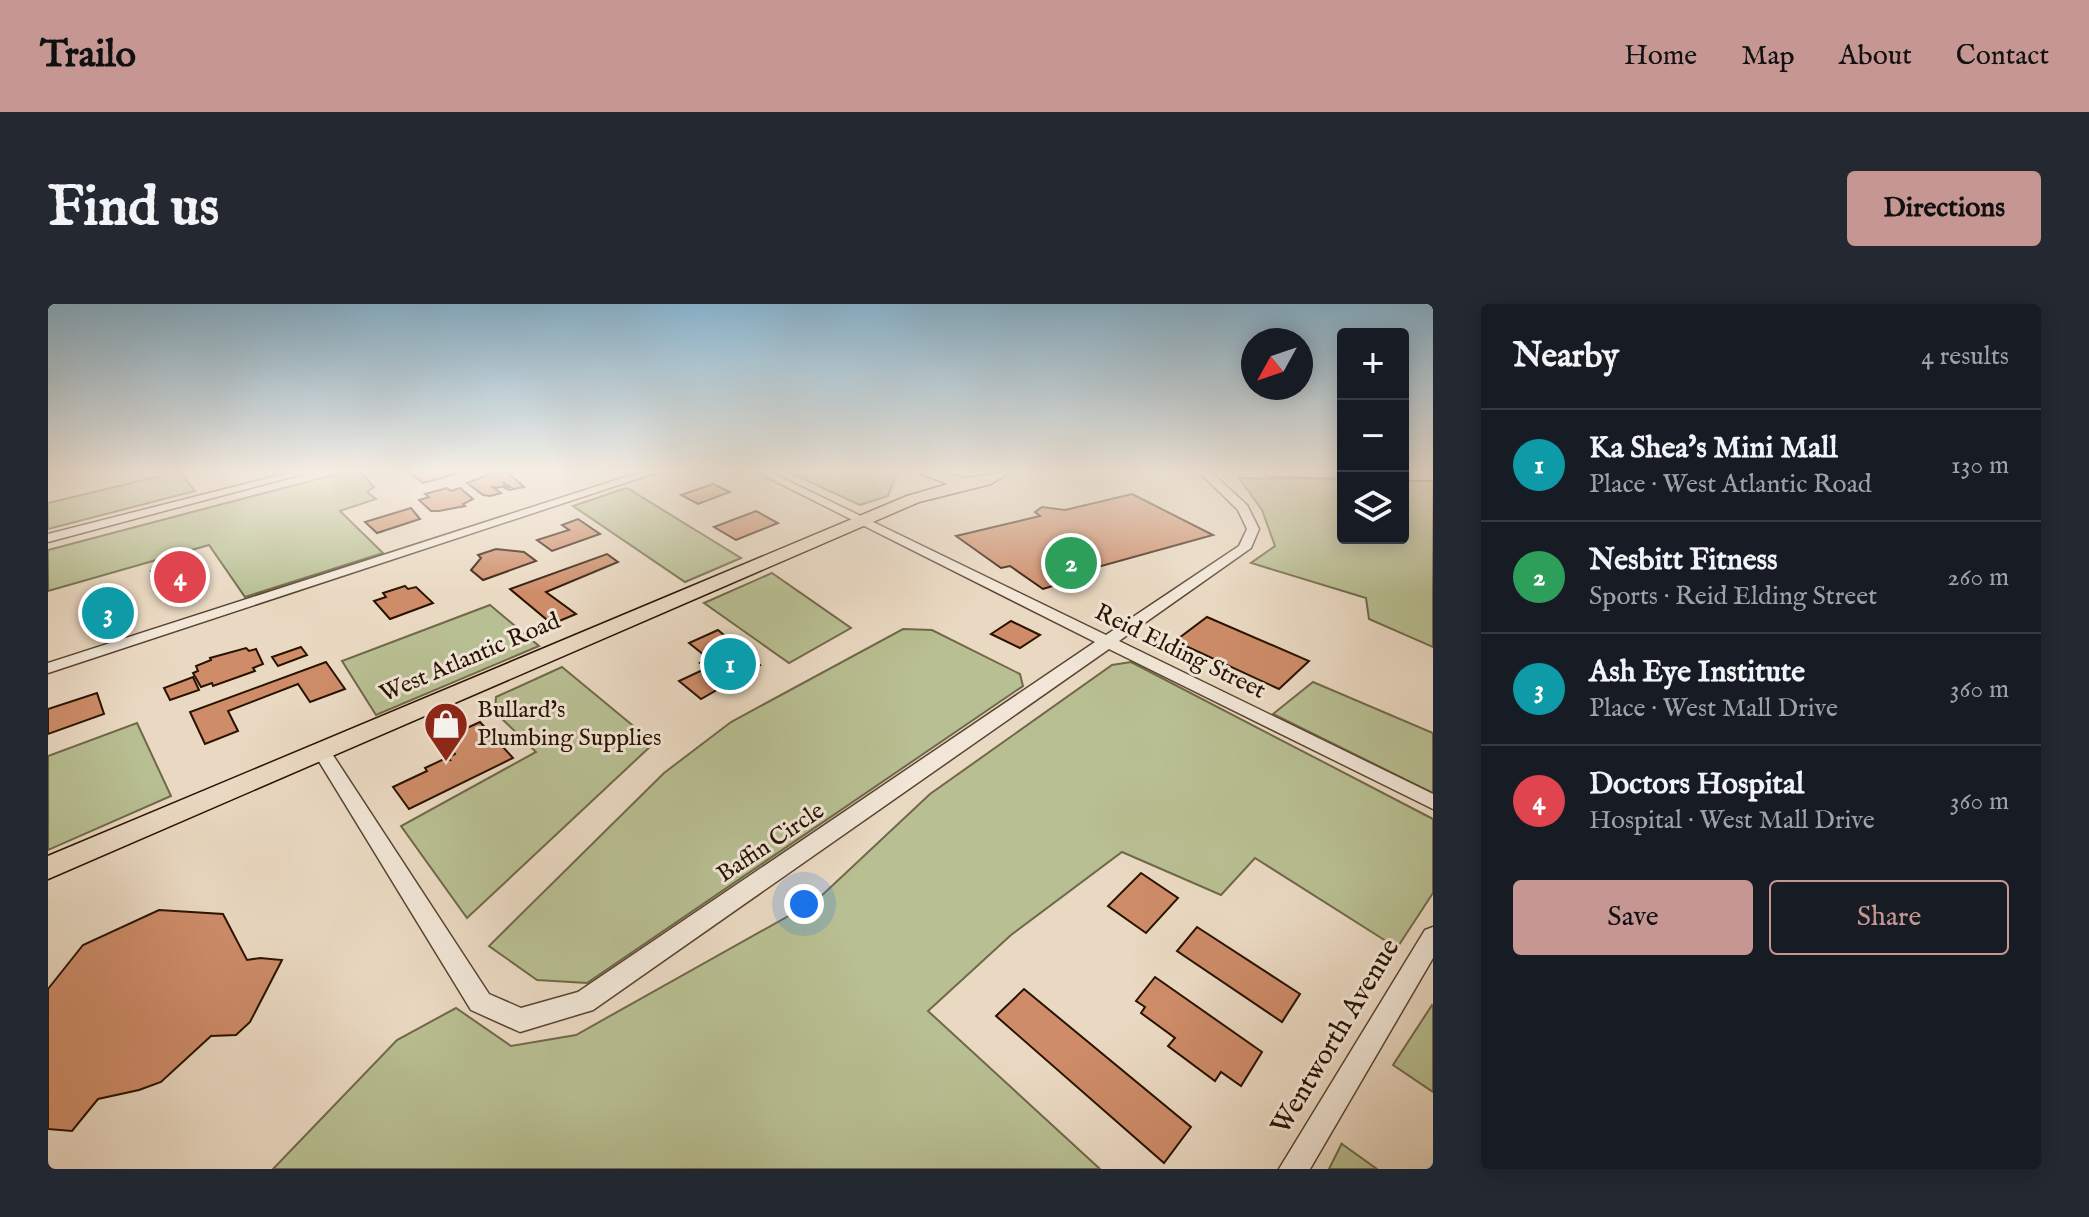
<!DOCTYPE html>
<meta charset="utf-8">
<style>
body{margin:0;font-family:"IM FELL English",serif;background:#242831;color:#f1f3f6}
.controls{position:absolute;right:24px;top:24px;display:grid;overflow:hidden;border-radius:8px;box-shadow:0 4px 20px #0003}
.controls button{width:72px;height:72px;display:grid;place-items:center;padding:0;border:0;border-bottom:2px solid #363941;background:#171b24;color:#f1f3f6;font:40px sans-serif}
.compass{position:absolute;left:1193px;top:24px;width:72px;height:72px;border-radius:50%;background:#171b24;box-shadow:0 4px 20px #0003;rotate:230deg}
.you{position:absolute;left:756px;top:600px;width:28px;height:28px;margin:-20px;border:6px solid #fff;border-radius:50%;background:#1a73e8;box-shadow:0 0 0 12px #1a73e833}
.badge{display:grid;place-items:center;width:52px;height:52px;border-radius:50%;background:#c59692;color:#fff;font-size:26px;font-weight:700}
.pin{position:absolute;translate:-50% -50%;border:4px solid #fff;box-shadow:0 2px 8px #0006}
.list{margin:0;padding:0;list-style:none}
h2{display:flex;justify-content:space-between;align-items:center;height:104px;margin:0;padding:0 32px;font-size:34px}
h2 small{font-size:26px;font-weight:400;color:#9ea1a6}
.list li{display:grid;grid-template-columns:52px 1fr auto;gap:24px;align-items:center;box-sizing:border-box;height:112px;padding:0 32px;border-top:2px solid #363941}
.list b{display:block;font-size:30px;white-space:nowrap}
.list p{margin:0;font-size:26px;white-space:nowrap;color:#9ea1a6}
.list em{font-size:26px;font-style:normal;color:#9ea1a6}
.actions{display:flex;gap:16px;padding:24px 32px}
.actions a{flex:1;padding:18px 0;border:2px solid #c59692;border-radius:8px;text-align:center;font-size:28px;color:#c59692}
.actions .main{background:#c59692;color:#111}
.icon{flex:none;width:44px;height:44px;fill:none;stroke:currentColor;stroke-width:2;stroke-linecap:round;stroke-linejoin:round}
.map{position:relative;flex:none;width:1385px;height:865px;overflow:hidden;border-radius:8px}
header{display:flex;align-items:center;gap:48px;box-sizing:border-box;height:112px;padding:0 40px;background:#c59692;color:#111}
header strong{font-size:38px}
nav{display:flex;gap:44px;margin-inline-start:auto;font-size:28px}
.intro{display:flex;align-items:center;justify-content:space-between;box-sizing:border-box;height:192px;padding:0 48px}
h1{margin:0;font-size:56px}
.button{padding:20px 36px;border-radius:8px;background:#c59692;color:#111;font-size:28px;font-weight:700}
main{display:flex;gap:48px;padding:0 48px}
aside{flex:1;background:#171b24;border-radius:8px;box-shadow:0 4px 20px #0003}
.map>svg:first-child{display:block}
</style>
<header>
<strong>Trailo</strong>
<nav><a>Home</a><a>Map</a><a>About</a><a>Contact</a></nav>
</header>
<div class="intro"><h1>Find us</h1><a class="button">Directions</a></div>
<main>
<div class="map">
<svg width="1385" height="865" viewBox="0 0 1385 865">
<rect width="100%" height="100%" fill="#ead9c2"/>
<filter id="stains"><feTurbulence type="fractalNoise" baseFrequency=".0025" numOctaves="4"/><feColorMatrix values="0 0 0 0 .2 0 0 0 0 .09 0 0 0 0 .02 0 0 0 .5 -.17"/></filter>
<radialGradient id="worn" r=".72"><stop offset=".6" stop-color="#630" stop-opacity="0"/><stop offset="1" stop-color="#630" stop-opacity=".3"/></radialGradient>
<!-- green -->
<g fill="#b8bf92" stroke="#706849" stroke-width="2">
<polygon points="129,168 132,168 147,187 0,225 0,199"/>
<polygon points="296,168 312,168 326,183 319,188 328,195 292,207 335,249 197,293 161,241 0,287 0,246"/>
<polygon points="740,168 849,168 840,192 812,201"/>
<polygon points="1191,174 1295,176 1295,234 1355,234 1355,177 1385,177 1385,343 1321,315 1318,294 1203,259 1227,242 1214,206"/>
<polygon points="578,184 579,184 693,254 637,278 525,202"/>
<polygon points="724,269 803,324 741,359 656,299"/>
<polygon points="442,301 491,342 328,411 294,357"/>
<polygon points="855,325 884,326 972,370 975,382 539,679 489,676 441,642 616,469 683,418"/>
<polygon points="1083,358 1385,515 1385,589 1349,644 1207,554 1173,591 1074,548 963,631 880,707 1052,865 225,865 349,736 408,704 463,742 528,731 769,596 882,490 1064,361"/>
<polygon points="514,363 606,439 419,614 353,522 488,448 447,408 448,393"/>
<polygon points="1265,378 1385,429 1385,489 1225,410"/>
<polygon points="89,419 123,492 0,546 0,452"/>
<polygon points="1384,701 1385,702 1385,788 1345,761"/>
<polygon points="1294,839 1294,840 1329,865 1281,865"/>
</g>
<!-- building -->
<g fill="#ce8c69" stroke="#291200" stroke-width="2">
<polygon points="360,168 416,168 375,179"/>
<polygon points="459,168 476,183 461,186 457,184 462,183 455,178 457,182 448,184 443,182 453,189 442,192 435,191 419,179 442,170"/>
<polygon points="665,180 682,188 650,200 633,191"/>
<polygon points="399,184 403,187 412,184 425,195 415,200 417,202 391,207 383,207 371,196 381,193 377,190"/>
<polygon points="1084,190 1165,231 1017,272 1024,276 995,285 962,262 953,264 908,232 992,212 987,208 994,203 1017,206"/>
<polygon points="363,204 372,215 329,229 317,218"/>
<polygon points="708,207 730,219 688,236 666,223"/>
<polygon points="530,215 552,230 504,247 489,236 521,226 514,221"/>
<polygon points="448,245 476,248 488,257 435,276 423,266 433,254 430,251"/>
<polygon points="559,250 570,258 498,288 528,310 504,320 462,285"/>
<polygon points="148,254 154,262 148,264 152,271 122,281 117,273 108,275 103,267"/>
<polygon points="357,282 360,285 368,283 385,299 342,315 326,297 338,293 335,289"/>
<polygon points="81,298 84,307 40,321 36,312"/>
<polygon points="1159,313 1261,357 1231,385 1127,337"/>
<polygon points="963,317 992,331 972,344 943,330"/>
<polygon points="670,326 712,361 653,395 631,377 659,364 652,359 661,355 641,339"/>
<polygon points="253,343 259,351 230,362 224,353"/>
<polygon points="198,344 201,347 208,345 215,360 205,364 207,367 165,382 164,379 153,383 145,369 150,367 148,362 163,356 162,354"/>
<polygon points="278,358 297,385 262,398 250,380 180,407 190,427 157,440 142,408"/>
<polygon points="145,373 151,386 122,396 116,384"/>
<polygon points="49,389 56,410 0,430 0,405"/>
<polygon points="432,418 465,454 361,505 345,483 379,467 377,464 396,455 402,456 400,453 407,450 397,434"/>
<polygon points="1093,569 1130,594 1098,629 1060,602"/>
<polygon points="111,606 175,610 199,656 212,654 234,656 202,718 188,731 163,732 113,778 91,786 50,795 24,827 0,825 0,685 35,641"/>
<polygon points="1149,623 1252,690 1234,718 1129,647"/>
<polygon points="1107,673 1214,748 1193,782 1173,768 1167,777 1120,742 1127,734 1093,709 1097,703 1088,697"/>
<polygon points="976,685 1143,823 1116,859 948,712"/>
</g>
<g fill="none" stroke-linecap="round" stroke-linejoin="round">
<!-- minor casing -->
<g stroke="#594430" stroke-width="3">
<g id="minor">
<polygon points="244,168 262,168 0,238 0,230"/>
<polygon points="593,168 610,168 0,369 0,359"/>
<polygon points="709,168 722,168 1058,331 1191,242 1199,225 1190,206 1151,168 1163,168 1199,201 1211,225 1203,244 1071,337 1385,490 1385,505 1061,345 545,706 472,728 423,706 264,446 267,442 279,442 441,690 473,704 530,688 1047,338"/>
<polygon points="1385,623 1385,654 1262,865 1231,865 1377,626"/>
</g>
</g>
<!-- major casing -->
<g stroke="#291200" stroke-width="3">
<g id="major">
<polygon points="869,168 889,168 917,174 962,168 943,180 871,198 0,575 0,552 859,192 900,180"/>
<polygon points="1215,168 1295,168 1295,174 1222,172"/>
<rect x="1355" y="168" width="30" height="8"/>
</g>
</g>
<!-- minor -->
<use href="#minor" fill="#f1e6d7" fill-rule="evenodd"/>
<!-- major -->
<use href="#major" fill="#ead9c2" fill-rule="evenodd"/>
</g>
<!-- sky -->
<linearGradient id="sky" x2="0" y2="1"><stop stop-color="#88b6d2"/><stop offset="0.58" stop-color="#f6eee4"/><stop offset="1" stop-color="#f6eee4" stop-opacity="0"/></linearGradient>
<rect width="1385" height="289" fill="url(#sky)"/>
<!-- icons -->
<defs>
<g id="shop-pin" transform="scale(2.3)"><path d="M0 17L-7.5 6A9.5 9.5 0 1 1 7.5 6Z" fill="#8f2418" stroke="#f1e6d7"/><path d="M-5-2.5h2.3a2.7 3.5 0 0 1 5.4 0H5L5.5 6h-11ZM-1.5-2.5h3a1.5 2.3 0 0 0-3 0Z" fill="#fff"/></g>
</defs>
<g fill-rule="evenodd">
<use href="#shop-pin" x="398" y="420"/>
</g>
<g text-anchor="middle" dominant-baseline="central" stroke-width="6" stroke-linejoin="round" paint-order="stroke">
<!-- street labels -->
<g font-size="24" fill="#291200" stroke="#f1e6d7">
<text transform="translate(1132 348) rotate(26)">Reid Elding Street</text>
<text transform="translate(422 354) rotate(-23)">West Atlantic Road</text>
<text transform="translate(723 539) rotate(-34)">Baffin Circle</text>
</g>
<!-- poi labels -->
<g font-size="24" fill="#291200" stroke="#f1e6d7" text-anchor="start">
<text x="429" y="406">Bullard's<tspan x="429" dy="28">Plumbing Supplies</tspan></text>
</g>
<!-- near-street labels -->
<g font-size="28" fill="#291200" stroke="#f1e6d7">
<text transform="translate(1288 733) rotate(-59)">Wentworth Avenue</text>
</g>
</g>
<rect width="100%" height="100%" filter="url(#stains)"/>
<rect width="100%" height="100%" fill="url(#worn)"/>
</svg>
<div class="controls">
<button>+</button>
<button>−</button>
<button><svg class="icon" aria-label="layers" viewBox="0 0 24 24"><path d="M12 4l9 5-9 5-9-5zM3 14l9 5 9-5"/></svg></button>
</div>
<svg class="compass" viewBox="-18 -18 36 36"><path d="M0-13l5 13h-10z" fill="#e53935"/><path d="M0 13l5-13h-10z" fill="#9ea1a6"/></svg>
<div class="you"></div>
<div class="pin badge" style="left:682px;top:360px;background:#0f9aa8">1</div>
<div class="pin badge" style="left:1023px;top:259px;background:#2e9e5b">2</div>
<div class="pin badge" style="left:60px;top:309px;background:#0f9aa8">3</div>
<div class="pin badge" style="left:132px;top:273px;background:#e0444e">4</div>
</div>
<aside>
<h2>Nearby<small>4 results</small></h2>
<ul class="list">
<li><span class="badge" style="background:#0f9aa8">1</span><div><b>Ka Shea's Mini Mall</b><p>Place · West Atlantic Road</p></div><em>130 m</em></li>
<li><span class="badge" style="background:#2e9e5b">2</span><div><b>Nesbitt Fitness</b><p>Sports · Reid Elding Street</p></div><em>260 m</em></li>
<li><span class="badge" style="background:#0f9aa8">3</span><div><b>Ash Eye Institute</b><p>Place · West Mall Drive</p></div><em>360 m</em></li>
<li><span class="badge" style="background:#e0444e">4</span><div><b>Doctors Hospital</b><p>Hospital · West Mall Drive</p></div><em>360 m</em></li>
</ul>
<div class="actions"><a class="main">Save</a><a>Share</a></div>
</aside>
</main>
